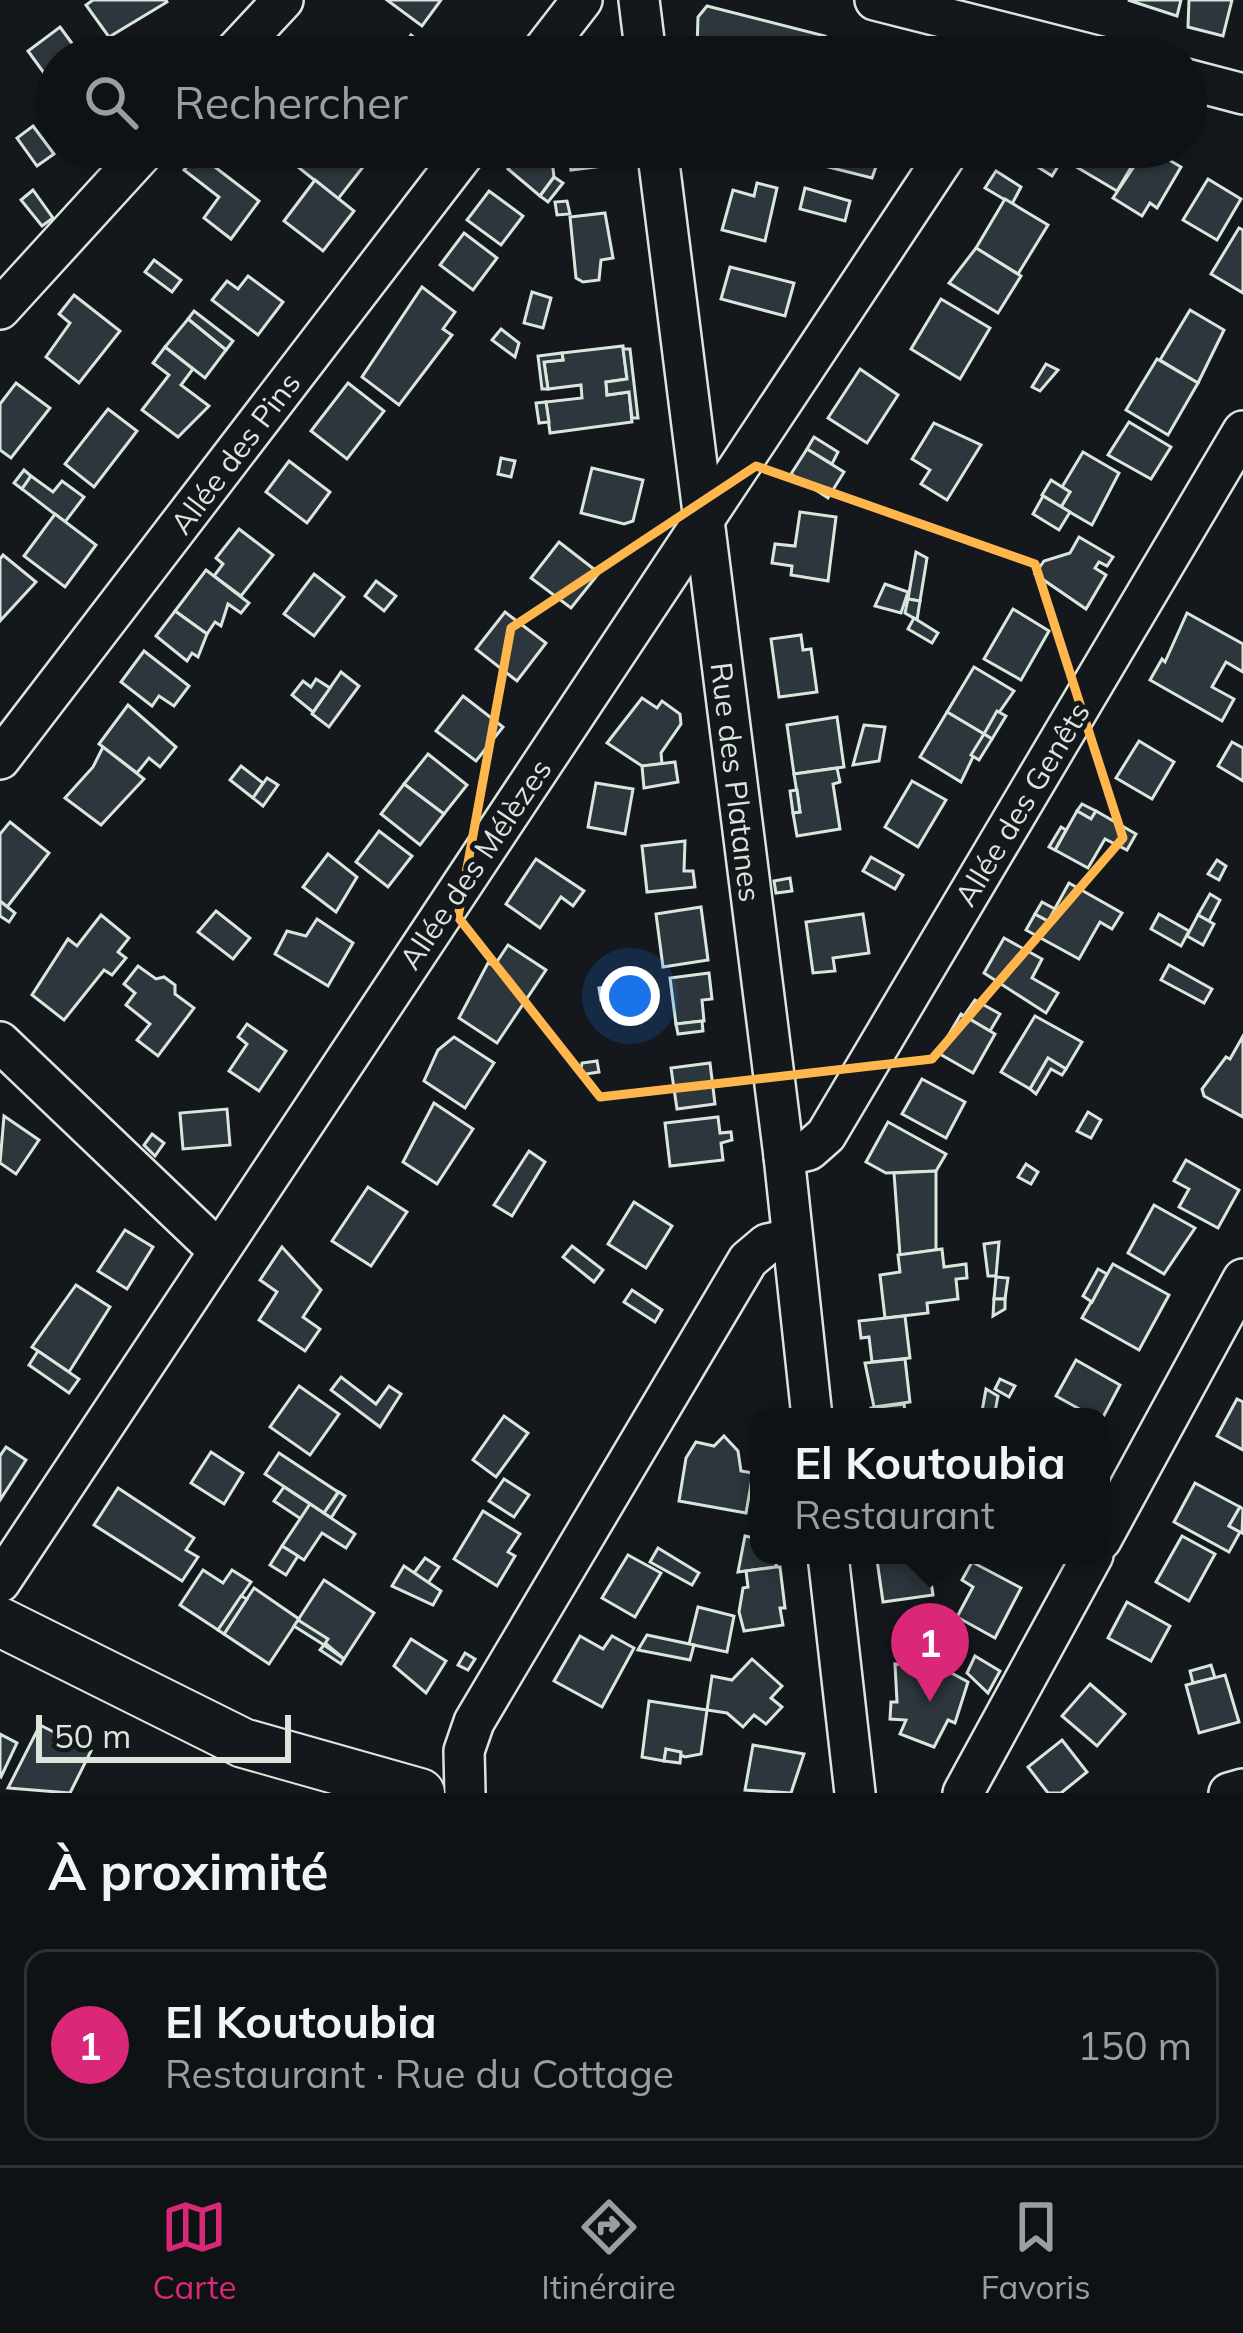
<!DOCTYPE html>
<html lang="fr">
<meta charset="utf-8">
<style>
body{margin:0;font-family:Mulish,sans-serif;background:#1d2022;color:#f1f3f6}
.scale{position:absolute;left:36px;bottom:30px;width:255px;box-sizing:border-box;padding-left:12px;border:6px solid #d8e6dc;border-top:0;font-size:33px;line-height:42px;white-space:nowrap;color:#d8e6dc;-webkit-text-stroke:9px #14181c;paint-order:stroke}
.you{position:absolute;left:630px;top:996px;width:42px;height:42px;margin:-30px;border:9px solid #fff;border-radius:50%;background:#1a73e8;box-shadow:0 0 0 18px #1a73e833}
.badge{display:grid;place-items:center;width:78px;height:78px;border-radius:50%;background:#db2777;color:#fff;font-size:39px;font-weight:700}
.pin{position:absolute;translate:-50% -99px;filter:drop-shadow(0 3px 6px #0008)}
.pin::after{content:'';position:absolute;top:63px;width:42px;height:36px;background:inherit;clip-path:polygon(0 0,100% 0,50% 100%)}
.popup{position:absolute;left:750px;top:1408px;width:360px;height:156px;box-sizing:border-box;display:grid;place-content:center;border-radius:24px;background:#0f1215;filter:drop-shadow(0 3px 9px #0005);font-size:39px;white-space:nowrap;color:#9b9ea0}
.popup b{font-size:45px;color:#f1f3f6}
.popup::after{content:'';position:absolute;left:50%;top:100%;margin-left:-24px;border:24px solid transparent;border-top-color:#0f1215}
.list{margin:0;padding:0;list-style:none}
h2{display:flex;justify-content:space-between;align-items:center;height:156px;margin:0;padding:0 48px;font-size:51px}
h2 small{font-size:39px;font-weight:400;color:#9b9ea0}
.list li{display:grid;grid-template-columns:78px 1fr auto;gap:36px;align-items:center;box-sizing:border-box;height:192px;margin:0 24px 24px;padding:0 24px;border:3px solid #2f3234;border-radius:24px}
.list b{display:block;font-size:45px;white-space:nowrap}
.list p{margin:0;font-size:39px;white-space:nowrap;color:#9b9ea0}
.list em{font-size:39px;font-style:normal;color:#9b9ea0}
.icon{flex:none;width:66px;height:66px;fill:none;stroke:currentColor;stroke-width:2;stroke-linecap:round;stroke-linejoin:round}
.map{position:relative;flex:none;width:1243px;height:1793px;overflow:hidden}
.search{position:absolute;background:#0f1215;box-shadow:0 3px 9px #0004;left:36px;right:36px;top:36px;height:132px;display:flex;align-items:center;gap:30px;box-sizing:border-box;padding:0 42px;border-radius:66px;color:#9b9ea0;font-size:45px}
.sheet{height:372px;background:#0f1215}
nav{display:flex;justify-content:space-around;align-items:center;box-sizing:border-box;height:168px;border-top:3px solid #2f3234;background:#0f1215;font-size:33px;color:#9b9ea0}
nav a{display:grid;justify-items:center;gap:6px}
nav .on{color:#db2777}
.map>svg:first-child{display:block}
</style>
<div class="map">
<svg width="1243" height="1793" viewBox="0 0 1243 1793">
<rect width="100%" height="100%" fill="#14181c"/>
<!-- building -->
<g fill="#2c363c" stroke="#d8e6dc" stroke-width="3">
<polygon points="93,0 166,0 167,2 109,37 86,5"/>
<polygon points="387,0 441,0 422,26"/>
<polygon points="1128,0 1181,0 1177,16"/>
<polygon points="1189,0 1232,0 1223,36 1188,27"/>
<polygon points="707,6 825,36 820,57 723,57 697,48 698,17"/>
<polygon points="60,27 82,57 57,57 57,91 28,51"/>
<polygon points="411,35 439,57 395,57"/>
<polygon points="873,48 907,57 871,57"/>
<polygon points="33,126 54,154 37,166 17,138"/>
<polygon points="314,147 338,147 363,167 338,199 298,167"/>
<polygon points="525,147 551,151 554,177 540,196 508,169"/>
<polygon points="568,147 610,147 612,165 571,170"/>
<polygon points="833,147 883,147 872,178 828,167"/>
<polygon points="1017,147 1070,147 1052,176 1014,152"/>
<polygon points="1070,147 1139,147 1142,149 1117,191 1063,159"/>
<polygon points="1147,147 1181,167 1157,208 1150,203 1142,216 1113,198"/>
<polygon points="198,154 259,201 231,239 204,218 219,197 184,170"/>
<polygon points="996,171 1021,187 1012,204 985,188"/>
<polygon points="554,177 563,183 548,202 540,196"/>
<polygon points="1208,179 1241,199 1217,240 1183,220"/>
<polygon points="315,180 354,211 323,251 284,221"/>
<polygon points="757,183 777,188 765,241 722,230 733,190 754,196"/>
<polygon points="805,188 850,201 845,221 800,209"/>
<polygon points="33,190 53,218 42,226 21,200"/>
<polygon points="489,191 523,216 501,245 467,220"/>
<polygon points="1005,199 1048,225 1018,274 976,248"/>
<polygon points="567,201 570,214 557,215 555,202"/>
<polygon points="605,213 613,258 601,260 599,280 583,282 576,278 570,217"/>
<polygon points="1239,228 1243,230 1243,293 1211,274"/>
<polygon points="464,233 497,258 473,290 440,265"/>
<polygon points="976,248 1021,276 998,313 949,283"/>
<polygon points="154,260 181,280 172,292 145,272"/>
<polygon points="730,267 794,283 785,316 721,299"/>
<polygon points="248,276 283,302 258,335 212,300 227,281 238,289"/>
<polygon points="422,287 455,312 443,329 452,335 399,405 362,377"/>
<polygon points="532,292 551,298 543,328 524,323"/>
<polygon points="74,295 120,331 79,383 46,357 70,323 59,314"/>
<polygon points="941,299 990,328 960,379 911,349"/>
<polygon points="1190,310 1224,330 1198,383 1160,360"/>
<polygon points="194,311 233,341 226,350 188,319"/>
<polygon points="188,319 226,350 205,378 165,347"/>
<polygon points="501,329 519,343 515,357 492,340"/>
<polygon points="623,346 627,379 606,382 607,395 629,392 632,422 550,433 546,402 582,398 581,385 548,389 544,362 563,360 562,353"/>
<polygon points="165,347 193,369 181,385 209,406 178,437 142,410 169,375 153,363"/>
<polygon points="623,349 630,349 638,418 632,418 629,392 607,395 606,382 627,379"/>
<polygon points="562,353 563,360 544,362 548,389 542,389 538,356"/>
<polygon points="1157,359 1198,383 1168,435 1126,410"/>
<polygon points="1046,364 1058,370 1040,391 1032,387"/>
<polygon points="860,369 898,395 867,443 828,418"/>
<polygon points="16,383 50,408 11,458 0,450 0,404"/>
<polygon points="348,383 384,411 347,459 311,431"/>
<polygon points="546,402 549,422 539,423 536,403"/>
<polygon points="108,409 137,431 94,487 65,464"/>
<polygon points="1129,422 1171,447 1151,479 1108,455"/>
<polygon points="934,423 981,445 947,500 921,484 930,470 912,459"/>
<polygon points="814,437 838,452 832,464 807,449"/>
<polygon points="807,449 844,472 828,498 791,474"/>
<polygon points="1083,452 1119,473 1092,525 1061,507 1070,492 1062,487"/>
<polygon points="501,458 515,461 511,477 498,474"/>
<polygon points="289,461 330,492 307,523 266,492"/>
<polygon points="592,468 643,480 633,521 624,524 581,513"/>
<polygon points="24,470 31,476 22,489 14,483"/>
<polygon points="31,476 53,492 62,481 84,497 65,522 22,489"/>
<polygon points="1051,480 1070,492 1061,507 1042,495"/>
<polygon points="1043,496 1070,512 1059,530 1033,514"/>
<polygon points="800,512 836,517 828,581 791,575 792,566 772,563 775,544 795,546"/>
<polygon points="55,514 96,545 65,587 24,556"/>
<polygon points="239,529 273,555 241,596 214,576 223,564 216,558"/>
<polygon points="1079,537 1113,557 1107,566 1099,562 1095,568 1106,575 1086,609 1035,574 1044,561 1070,553"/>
<polygon points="559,542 599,573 571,608 531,578"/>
<polygon points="916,552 927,558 920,601 908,599"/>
<polygon points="3,555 36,582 0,621 0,559"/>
<polygon points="206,570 249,603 241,613 228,604 221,626 215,622 207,634 175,611"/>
<polygon points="314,574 344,597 314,636 284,614"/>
<polygon points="376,581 396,596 384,611 365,596"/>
<polygon points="885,584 908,592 901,613 875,606"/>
<polygon points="908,599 920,601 917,620 905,613"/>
<polygon points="1013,609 1049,631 1021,680 984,659"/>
<polygon points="175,611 207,634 198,657 192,653 187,661 156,636"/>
<polygon points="505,612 546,643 517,681 476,649"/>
<polygon points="1187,613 1243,644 1243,672 1226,662 1212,687 1234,699 1222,721 1150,680 1162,659 1165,662"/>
<polygon points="914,618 938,633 932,643 908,629"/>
<polygon points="801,635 803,650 811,649 817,692 779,697 771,639"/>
<polygon points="144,651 189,686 174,706 159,696 152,706 121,682"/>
<polygon points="974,667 1014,691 984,734 947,712"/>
<polygon points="341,672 359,686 329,727 312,714"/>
<polygon points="316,679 330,688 313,712 292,695 303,681 311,687"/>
<polygon points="463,696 503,727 476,761 436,731"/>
<polygon points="642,698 657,708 662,701 680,714 681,724 661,753 662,764 642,766 607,743"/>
<polygon points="128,705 176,747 160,767 149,758 137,773 99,744"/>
<polygon points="997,711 1006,716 992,739 984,734"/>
<polygon points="947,712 984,734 961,782 920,757"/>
<polygon points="837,717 844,767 794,774 787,725"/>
<polygon points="864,725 885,727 879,761 853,765"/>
<polygon points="984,734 992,739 979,760 971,755"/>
<polygon points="1139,741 1174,762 1152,799 1116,778"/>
<polygon points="1232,742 1243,748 1243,781 1218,766"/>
<polygon points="103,747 144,779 101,825 65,798 93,767"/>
<polygon points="428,754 467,785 444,814 404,784"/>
<polygon points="675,762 678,782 644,788 642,766"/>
<polygon points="241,766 263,783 253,798 230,780"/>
<polygon points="837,768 840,782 833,784 840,829 797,836 793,813 800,812 794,774"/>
<polygon points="267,778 278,785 263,806 253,798"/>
<polygon points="912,781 946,800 918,847 885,827"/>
<polygon points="596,783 633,789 625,834 588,827"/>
<polygon points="404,784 444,814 420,845 381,814"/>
<polygon points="797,790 800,812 793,813 790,791"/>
<polygon points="1082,804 1096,811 1091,819 1077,811"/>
<polygon points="1077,811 1091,819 1096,811 1136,834 1127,850 1105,839 1088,868 1055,850"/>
<polygon points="10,822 49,853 7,907 0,901 0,834"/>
<polygon points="1061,827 1066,830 1055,850 1049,847"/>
<polygon points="379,831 412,856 388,887 356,862"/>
<polygon points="685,841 684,871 693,871 695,887 647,892 642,846"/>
<polygon points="328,854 357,877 336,912 303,887"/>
<polygon points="871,857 903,875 895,889 863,871"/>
<polygon points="536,859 584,891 573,906 561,897 540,928 506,904"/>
<polygon points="1217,860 1226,866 1219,880 1208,874"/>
<polygon points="790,878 792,891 776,893 774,881"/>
<polygon points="1069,883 1122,913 1112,929 1100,922 1079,959 1026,930 1035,914 1048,921"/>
<polygon points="1210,894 1220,900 1209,921 1198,915"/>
<polygon points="0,901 15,913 9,922 0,916"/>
<polygon points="1042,902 1055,909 1048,921 1035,914"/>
<polygon points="701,907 708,960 663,967 656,914"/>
<polygon points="216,911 250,938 233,959 198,932"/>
<polygon points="863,914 869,953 833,958 835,971 813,973 806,922"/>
<polygon points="1159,914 1189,931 1181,946 1151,929"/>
<polygon points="101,915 129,938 118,952 126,958 112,975 104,970 64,1020 32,995 68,939 77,946"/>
<polygon points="1198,915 1214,924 1203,945 1187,936"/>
<polygon points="317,919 353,943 328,986 275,954 287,931 306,936"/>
<polygon points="1004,938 1042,959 1032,978 1058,993 1046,1013 984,973"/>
<polygon points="508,945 546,970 497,1043 459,1018 488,963 494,966"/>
<polygon points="1169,965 1212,989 1204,1003 1161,980"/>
<polygon points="138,966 156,979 164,977 175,985 175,994 194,1008 158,1056 137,1040 150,1024 126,1005 135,993 124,984"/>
<polygon points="709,973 712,999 702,1000 704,1021 676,1024 670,978"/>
<polygon points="637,983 639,996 601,1000 599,988"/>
<polygon points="975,1000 1000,1014 990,1031 964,1016"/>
<polygon points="961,1014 995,1034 973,1073 938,1053"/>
<polygon points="1035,1016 1082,1042 1066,1069 1048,1058 1030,1089 1001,1072"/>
<polygon points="702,1021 703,1031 678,1034 676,1024"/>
<polygon points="247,1024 286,1051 259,1091 229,1071 247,1044 238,1037"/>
<polygon points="1243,1036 1243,1117 1204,1096 1202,1089 1226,1057 1230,1059"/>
<polygon points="454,1037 494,1063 465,1108 424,1081 438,1050"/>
<polygon points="1048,1058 1066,1069 1062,1075 1051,1069 1036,1094 1030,1089"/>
<polygon points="597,1061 599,1072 580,1075 582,1063"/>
<polygon points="710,1063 715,1104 677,1109 671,1068"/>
<polygon points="922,1079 965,1102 946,1138 902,1114"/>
<polygon points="434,1103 473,1129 437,1184 403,1162"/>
<polygon points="227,1109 230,1145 183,1149 180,1113"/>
<polygon points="1088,1112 1101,1120 1091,1138 1077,1131"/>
<polygon points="4,1116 39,1140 16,1174 0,1163"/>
<polygon points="718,1117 720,1133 731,1132 732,1140 721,1143 723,1160 670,1166 665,1123"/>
<polygon points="888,1122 946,1154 936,1171 886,1173 866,1162"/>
<polygon points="152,1134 164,1143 155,1156 144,1145"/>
<polygon points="529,1151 545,1162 512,1216 494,1205"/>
<polygon points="1186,1160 1239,1190 1218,1228 1179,1207 1189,1189 1174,1181"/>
<polygon points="1026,1164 1038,1172 1031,1184 1018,1177"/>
<polygon points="936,1171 936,1250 900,1255 894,1173"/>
<polygon points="368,1187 407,1212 371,1266 332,1241"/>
<polygon points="634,1202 672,1226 646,1268 608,1244"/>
<polygon points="1154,1205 1195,1228 1164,1274 1128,1253"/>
<polygon points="125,1230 153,1247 127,1289 98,1271"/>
<polygon points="999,1242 996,1276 988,1276 984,1244"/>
<polygon points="572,1246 603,1270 594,1282 563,1257"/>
<polygon points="282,1247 321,1290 303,1317 320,1329 305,1351 259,1320 277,1292 260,1280"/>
<polygon points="942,1249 944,1267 966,1264 967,1278 956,1279 958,1299 927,1303 928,1313 885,1318 880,1275 900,1272 898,1255"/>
<polygon points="1113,1264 1169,1295 1139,1350 1082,1318"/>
<polygon points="1098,1269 1107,1274 1092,1302 1083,1296"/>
<polygon points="996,1277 1008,1278 1005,1299 994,1299"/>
<polygon points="76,1285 110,1307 69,1372 32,1347"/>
<polygon points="632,1290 662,1310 655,1322 624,1302"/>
<polygon points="994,1299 1005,1299 1005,1309 993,1316"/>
<polygon points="905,1316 910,1358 872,1362 869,1337 861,1338 859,1321"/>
<polygon points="38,1351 79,1379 69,1393 29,1365"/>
<polygon points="905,1359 910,1402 874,1407 865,1363"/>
<polygon points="1076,1360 1120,1385 1101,1421 1056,1396"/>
<polygon points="341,1377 376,1404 389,1386 401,1394 380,1427 331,1390"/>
<polygon points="1000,1379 1015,1386 1009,1397 995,1389"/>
<polygon points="299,1386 339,1414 310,1455 270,1427"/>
<polygon points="986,1389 998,1396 994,1417 981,1417"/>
<polygon points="1237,1399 1243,1402 1243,1450 1217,1436"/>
<polygon points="904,1404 906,1417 872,1417 871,1408"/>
<polygon points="504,1416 528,1433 496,1477 473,1460"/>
<polygon points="724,1436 738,1451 741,1471 753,1473 746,1513 679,1501 686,1458 696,1442 714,1446"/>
<polygon points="6,1447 26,1460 0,1500 0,1456"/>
<polygon points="211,1452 243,1473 224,1504 191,1483"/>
<polygon points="279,1453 338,1492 324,1513 265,1474"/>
<polygon points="504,1479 529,1495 514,1517 489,1501"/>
<polygon points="1195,1483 1240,1507 1229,1526 1240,1532 1229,1552 1174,1522"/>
<polygon points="284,1487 310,1504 301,1519 274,1501"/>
<polygon points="118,1488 194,1538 186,1550 198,1557 182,1581 94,1525"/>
<polygon points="339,1492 345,1496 331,1518 324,1513"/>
<polygon points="310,1504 355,1534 346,1548 322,1533 304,1560 282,1546"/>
<polygon points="1240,1507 1243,1509 1242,1533 1229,1526"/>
<polygon points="483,1511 520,1534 508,1552 515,1556 497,1586 454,1559"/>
<polygon points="745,1536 759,1539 759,1555 777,1555 776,1567 738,1572"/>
<polygon points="1182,1536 1215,1554 1189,1601 1156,1582"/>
<polygon points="282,1546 298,1556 286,1575 270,1565"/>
<polygon points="658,1548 699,1573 692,1585 650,1562"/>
<polygon points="628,1555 661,1573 635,1617 602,1598"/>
<polygon points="927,1555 933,1595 883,1602 877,1560"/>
<polygon points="425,1558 439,1567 428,1583 414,1573"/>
<polygon points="972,1562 1021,1588 995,1638 957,1617 973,1587 962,1580"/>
<polygon points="404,1566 441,1591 433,1605 392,1586"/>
<polygon points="776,1567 780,1567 785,1608 780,1608 783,1625 744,1631 739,1612 743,1588 748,1587 746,1571"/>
<polygon points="203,1570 223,1583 232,1570 251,1582 218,1630 180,1605"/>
<polygon points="324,1580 374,1613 344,1659 298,1620"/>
<polygon points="254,1588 299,1619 269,1664 224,1634"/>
<polygon points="241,1596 247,1599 224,1634 218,1630"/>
<polygon points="1127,1602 1170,1626 1151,1661 1108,1638"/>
<polygon points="698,1607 734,1616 727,1652 689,1644"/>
<polygon points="298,1620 328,1639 324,1645 294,1626"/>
<polygon points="647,1635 694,1645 690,1660 638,1650"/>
<polygon points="580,1636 603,1649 612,1636 634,1648 602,1707 554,1681"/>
<polygon points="411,1639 446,1661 426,1693 394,1666"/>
<polygon points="324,1645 344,1659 341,1664 320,1650"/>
<polygon points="465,1653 475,1659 468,1670 458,1665"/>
<polygon points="975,1656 1000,1671 988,1693 967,1673"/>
<polygon points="924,1658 968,1682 955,1723 948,1720 934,1747 900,1734 906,1720 890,1719 891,1702 897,1702 895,1664 919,1667"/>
<polygon points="752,1659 782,1686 771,1698 782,1707 766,1724 754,1715 743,1727 727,1713 707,1710 712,1676 732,1680"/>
<polygon points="1211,1665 1215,1678 1193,1683 1190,1671"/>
<polygon points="1225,1675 1239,1722 1199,1733 1186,1685"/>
<polygon points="1090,1684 1125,1714 1097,1746 1062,1716"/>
<polygon points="649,1701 707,1710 701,1754 685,1757 666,1749 664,1761 642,1757"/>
<polygon points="40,1725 91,1751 70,1793 8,1788"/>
<polygon points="0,1734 17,1743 1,1777 0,1776"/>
<polygon points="1062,1740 1087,1772 1061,1793 1048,1793 1028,1767"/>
<polygon points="753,1745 804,1754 791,1793 745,1790"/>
<polygon points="666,1749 681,1752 680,1763 664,1761"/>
</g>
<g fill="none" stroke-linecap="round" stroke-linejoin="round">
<!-- minor casing -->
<g stroke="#d8e6dc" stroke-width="44">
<g id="minor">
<polyline points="639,0 646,57"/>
<polyline points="875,0 1100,57"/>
<polyline points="230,57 283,0"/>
<polyline points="538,57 582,0"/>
<polyline points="1186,79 1243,94"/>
<polyline points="657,147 784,1156 812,1417"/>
<polyline points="0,309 148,147"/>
<polyline points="0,759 469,147"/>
<polyline points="0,1042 219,1251"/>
<polyline points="784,1156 809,1150 826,1135 1243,431"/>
<polyline points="1101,1540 1243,1279"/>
<polyline points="828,1555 855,1793"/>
<polyline points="0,1582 951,147"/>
<polyline points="465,1793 464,1751 474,1722 748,1260 767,1244 791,1239"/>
<polyline points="963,1793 1093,1555"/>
<polyline points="1229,1793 1243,1789"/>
</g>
</g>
<!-- major casing -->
<g stroke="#d8e6dc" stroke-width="52">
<polyline id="major" points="0,1622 243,1743 420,1793"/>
</g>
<!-- minor -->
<use href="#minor" stroke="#14181c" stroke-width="39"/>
<!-- major -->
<use href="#major" stroke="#14181c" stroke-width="48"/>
</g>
<!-- marked area -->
<path fill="none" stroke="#ffb74d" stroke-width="9" stroke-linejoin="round" d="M756 466 1035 564 1123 838 932 1059 600 1097 458 917 511 628Z"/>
<g text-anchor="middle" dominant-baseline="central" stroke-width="9" stroke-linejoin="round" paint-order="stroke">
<!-- street labels -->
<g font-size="30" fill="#d8e6dc" stroke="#14181c">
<text transform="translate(235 453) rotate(-53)">Allée des Pins</text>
<text transform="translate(736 782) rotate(83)">Rue des Platanes</text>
<text transform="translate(1022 804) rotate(-59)">Allée des Genêts</text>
<text transform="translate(475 864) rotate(-56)">Allée des Mélèzes</text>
</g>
</g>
</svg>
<div class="scale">50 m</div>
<div class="you"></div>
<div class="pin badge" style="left:930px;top:1702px">1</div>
<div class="popup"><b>El Koutoubia</b>Restaurant</div>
<div class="search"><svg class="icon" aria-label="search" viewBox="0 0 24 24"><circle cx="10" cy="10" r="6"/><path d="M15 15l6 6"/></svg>Rechercher</div>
</div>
<section class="sheet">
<h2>À proximité<small></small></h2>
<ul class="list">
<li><span class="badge">1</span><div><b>El Koutoubia</b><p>Restaurant · Rue du Cottage</p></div><em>150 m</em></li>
</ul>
</section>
<nav>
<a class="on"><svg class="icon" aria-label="map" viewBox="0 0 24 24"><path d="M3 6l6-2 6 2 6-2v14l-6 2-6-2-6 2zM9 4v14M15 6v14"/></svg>Carte</a>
<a><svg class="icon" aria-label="directions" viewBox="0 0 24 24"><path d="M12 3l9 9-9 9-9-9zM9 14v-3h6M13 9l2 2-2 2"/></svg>Itinéraire</a>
<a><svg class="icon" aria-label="saved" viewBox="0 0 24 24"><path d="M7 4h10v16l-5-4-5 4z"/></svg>Favoris</a>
</nav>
